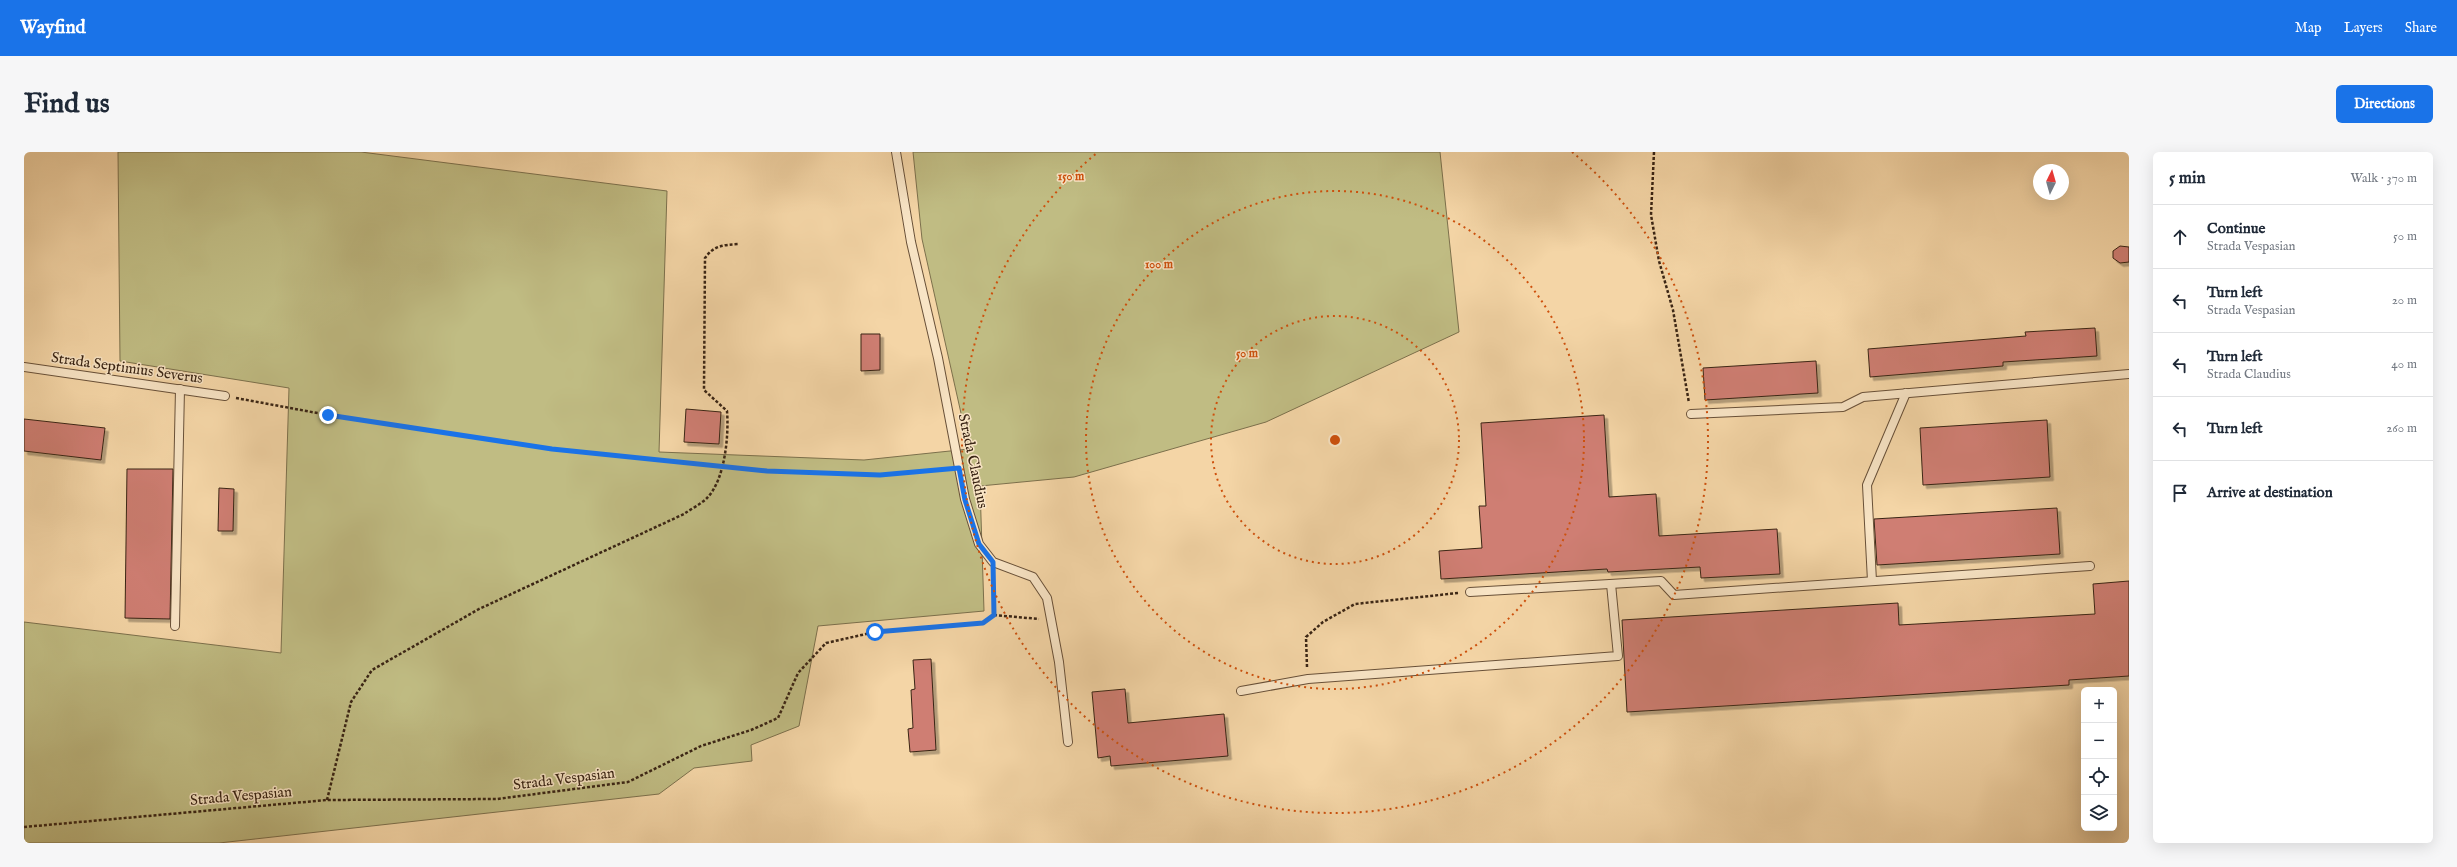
<!DOCTYPE html>
<meta charset="utf-8">
<style>
body{margin:0;font-family:"IM FELL English",serif;background:#f6f6f7;color:#1f2937}
.controls{position:absolute;right:12px;bottom:12px;display:grid;overflow:hidden;border-radius:6px;box-shadow:0 4px 16px #0002}
.controls button{width:36px;height:36px;display:grid;place-items:center;padding:0;border:0;border-bottom:1px solid #e0e1e3;background:#fff;color:#1f2937;font:20px sans-serif}
.compass{position:absolute;left:2009px;top:12px;width:36px;height:36px;border-radius:50%;background:#fff;box-shadow:0 4px 16px #0002;rotate:5deg}
.stop{position:absolute;width:12px;height:12px;margin:-9px;border:3px solid #1a73e8;border-radius:50%;background:#fff}
.stop.end{background:#1a73e8;border-color:#fff;box-shadow:0 1px 4px #0008}
.list{margin:0;padding:0;list-style:none}
h2{display:flex;justify-content:space-between;align-items:center;height:52px;margin:0;padding:0 16px;font-size:17px}
h2 small{font-size:13px;font-weight:400;color:#747a83}
.list li{display:grid;grid-template-columns:26px 1fr auto;gap:12px;align-items:center;box-sizing:border-box;height:64px;padding:0 16px;border-top:1px solid #e0e1e3}
.list b{display:block;font-size:15px;white-space:nowrap}
.list p{margin:0;font-size:13px;white-space:nowrap;color:#747a83}
.list em{font-size:13px;font-style:normal;color:#747a83}
.icon{flex:none;width:22px;height:22px;fill:none;stroke:currentColor;stroke-width:2;stroke-linecap:round;stroke-linejoin:round}
.map{position:relative;flex:none;width:2105px;height:691px;overflow:hidden;border-radius:6px}
header{display:flex;align-items:center;gap:24px;box-sizing:border-box;height:56px;padding:0 20px;background:#1a73e8;color:#fff}
header strong{font-size:19px}
nav{display:flex;gap:22px;margin-inline-start:auto;font-size:14px}
.intro{display:flex;align-items:center;justify-content:space-between;box-sizing:border-box;height:96px;padding:0 24px}
h1{margin:0;font-size:28px}
.button{padding:10px 18px;border-radius:6px;background:#1a73e8;color:#fff;font-size:14px;font-weight:700}
main{display:flex;gap:24px;padding:0 24px}
aside{flex:1;background:#fff;border-radius:6px;box-shadow:0 4px 16px #0002}
.map>svg:first-child{display:block}
</style>
<header>
<strong>Wayfind</strong>
<nav><a>Map</a><a>Layers</a><a>Share</a></nav>
</header>
<div class="intro"><h1>Find us</h1><a class="button">Directions</a></div>
<main>
<div class="map">
<svg width="2105" height="691" viewBox="0 0 2105 691">
<defs>
<filter id="shadow"><feDropShadow dx="3.5" dy="3.5" stdDeviation="0" flood-color="#0004"/></filter>
</defs>
<rect width="100%" height="100%" fill="#f4d5a6"/>
<filter id="stains"><feTurbulence type="fractalNoise" baseFrequency=".005" numOctaves="4"/><feColorMatrix values="0 0 0 0 .2 0 0 0 0 .09 0 0 0 0 .02 0 0 0 .5 -.17"/></filter>
<radialGradient id="worn" r=".72"><stop offset=".6" stop-color="#630" stop-opacity="0"/><stop offset="1" stop-color="#630" stop-opacity=".3"/></radialGradient>
<!-- green -->
<polygon fill="#c0bc83" stroke="#7c704c" points="94,0 337,0 643,39 635,300 840,308 945,297 898,87 889,0 1416,0 1435,180 1242,270 1050,325 956,334 960,459 794,474 775,574 727,593 728,609 670,616 635,642 195,691 0,691 0,470 257,501 265,236 96,209"/>
<!-- building -->
<g fill="#cf7e73" stroke="#392414" filter="url(#shadow)">
<polygon points="2096,94 2105,95 2105,110 2096,111 2089,106 2089,99"/>
<polygon points="2071,176 2073,204 1979,210 1979,214 1846,225 1844,197 2002,184 2001,180"/>
<polygon points="837,182 856,182 856,218 837,219"/>
<polygon points="1792,209 1794,241 1681,248 1679,216"/>
<polygon points="662,257 697,260 695,292 660,290"/>
<polygon points="1580,263 1585,345 1632,342 1635,384 1753,377 1756,422 1677,426 1676,415 1584,420 1583,417 1417,427 1415,399 1458,396 1455,354 1462,354 1457,271"/>
<polygon points="0,267 81,276 77,308 0,299"/>
<polygon points="2023,268 2026,325 1899,333 1896,276"/>
<polygon points="103,317 149,317 146,467 101,466"/>
<polygon points="195,336 210,337 209,379 194,379"/>
<polygon points="2033,356 2036,402 1853,413 1850,367"/>
<polygon points="2105,429 2105,524 2045,528 2045,533 1603,560 1598,468 1874,451 1875,473 2071,462 2069,432"/>
<polygon points="907,507 912,598 886,600 884,577 889,576 887,538 891,537 889,508"/>
<polygon points="1101,537 1104,571 1200,562 1204,604 1087,614 1086,604 1074,606 1068,540"/>
</g>
<g fill="none" stroke-linecap="round" stroke-linejoin="round">
<!-- lane casing -->
<g stroke="#685038" stroke-width="10">
<g id="lane">
<polyline points="872,0 887,90 914,206 941,347 955,392 969,410 1009,425 1023,446 1035,510 1044,590"/>
<polyline points="0,215 201,244"/>
<polyline points="1667,262 1819,255 1839,245 2105,222"/>
<polyline points="1848,429 1843,333 1882,241"/>
<polyline points="1446,440 1637,429 1650,443 2066,414"/>
<polyline points="151,474 156,237"/>
<polyline points="1217,539 1284,527 1594,504 1587,432"/>
</g>
</g>
<!-- path -->
<g stroke="#392414" stroke-width="2.5" stroke-dasharray="3 2" stroke-linecap="butt">
<polyline points="1630,0 1627,63 1635,109 1649,158 1665,251"/>
<polyline points="212,246 304,263 528,297 743,319 856,323 923,317"/>
<polyline points="970,463 1015,467"/>
<polyline points="1283,515 1282,485 1299,470 1331,452 1434,441"/>
<path d="M303 648 327 550 348 518 455 457 660 362C667 357 677 352 683 346 701 328 705 283 703 259L680 238 681 106C690 93 700 93 715 92"/>
<polyline points="0,675 303,648 473,647 604,630 677,594 727,578 754,566 774,521 802,491 851,480 959,471 970,463 969,422"/>
</g>
<!-- lane -->
<use href="#lane" stroke="#f8e4c5" stroke-width="8"/>
</g>
<g fill="none" stroke-linecap="round" stroke-linejoin="round">
<!-- route -->
<polyline stroke="#1a73e8" stroke-width="5" points="304,263 528,297 743,319 856,323 935,316 941,348 955,392 969,410 970,463 959,471 851,480"/>
</g>
<!-- distance rings -->
<g fill="none" stroke="#ce510d" stroke-width="2" stroke-dasharray="2 4">
<circle cx="1311" cy="288" r="124"/>
<circle cx="1311" cy="288" r="249"/>
<path d="M1548 0A373 373 0 1 1 1074 0"/>
</g>
<g text-anchor="middle" dominant-baseline="central" stroke-width="3" stroke-linejoin="round" paint-order="stroke">
<!-- street labels -->
<g font-size="15" fill="#392414" stroke="#f8e4c5">
<text transform="translate(103 216) rotate(8)">Strada Septimius Severus</text>
<text transform="translate(949 309) rotate(78)">Strada Claudius</text>
<text transform="translate(540 627) rotate(-7)">Strada Vespasian</text>
<text transform="translate(217 644) rotate(-5)">Strada Vespasian</text>
</g>
</g>
<circle cx="1311" cy="288" r="6" fill="#ce510d" stroke="#f8e4c5" stroke-width="2"/>
<g font-size="12" text-anchor="middle" font-weight="bold" fill="#ce510d" stroke="#f8e4c5" stroke-width="3" stroke-linejoin="round" paint-order="stroke">
<text x="1047" y="28">150 m</text>
<text x="1135" y="116">100 m</text>
<text x="1223" y="205">50 m</text>
</g>
<rect width="100%" height="100%" filter="url(#stains)"/>
<rect width="100%" height="100%" fill="url(#worn)"/>
</svg>
<div class="controls">
<button>+</button>
<button>−</button>
<button><svg class="icon" aria-label="locate" viewBox="0 0 24 24"><circle cx="12" cy="12" r="6"/><path d="M12 2v4M12 18v4M2 12h4M18 12h4"/></svg></button>
<button><svg class="icon" aria-label="layers" viewBox="0 0 24 24"><path d="M12 4l9 5-9 5-9-5zM3 14l9 5 9-5"/></svg></button>
</div>
<svg class="compass" viewBox="-18 -18 36 36"><path d="M0-13l5 13h-10z" fill="#e53935"/><path d="M0 13l5-13h-10z" fill="#747a83"/></svg>
<div class="stop" style="left:851px;top:480px"></div>
<div class="stop end" style="left:304px;top:263px"></div>
</div>
<aside>
<h2>5 min<small>Walk · 370 m</small></h2>
<ul class="list">
<li><svg class="icon" aria-label="ahead" viewBox="0 0 24 24"><path d="M12 20V5M6 11l6-6 6 6"/></svg><div><b>Continue</b><p>Strada Vespasian</p></div><em>50 m</em></li>
<li><svg class="icon" aria-label="left" viewBox="0 0 24 24"><path d="M17 20v-9H6M10 6l-5 5 5 5"/></svg><div><b>Turn left</b><p>Strada Vespasian</p></div><em>20 m</em></li>
<li><svg class="icon" aria-label="left" viewBox="0 0 24 24"><path d="M17 20v-9H6M10 6l-5 5 5 5"/></svg><div><b>Turn left</b><p>Strada Claudius</p></div><em>40 m</em></li>
<li><svg class="icon" aria-label="left" viewBox="0 0 24 24"><path d="M17 20v-9H6M10 6l-5 5 5 5"/></svg><div><b>Turn left</b></div><em>260 m</em></li>
<li><svg class="icon" aria-label="arrive" viewBox="0 0 24 24"><path d="M6 21V4h12l-3 4 3 4H6"/></svg><div><b>Arrive at destination</b></div></li>
</ul>
</aside>
</main>
